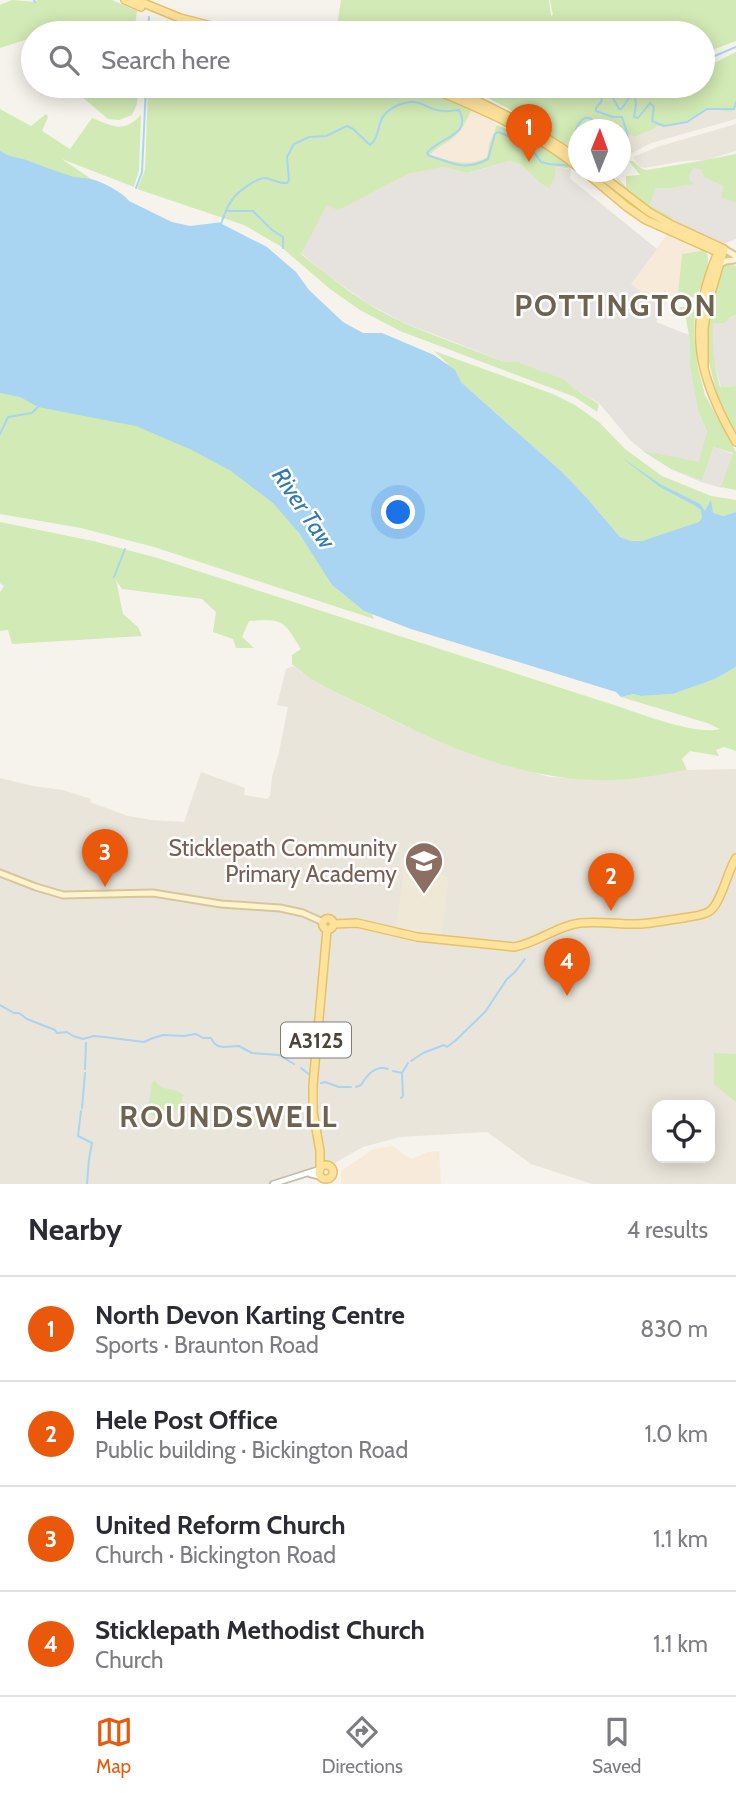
<!DOCTYPE html>
<meta charset="utf-8">
<style>
body{margin:0;font-family:Cabin,sans-serif;background:#f7f7f7;color:#2b2b33}
.controls{position:absolute;right:21px;bottom:21px;display:grid;overflow:hidden;border-radius:14px;box-shadow:0 4px 18px #0003}
.controls button{width:63px;height:63px;display:grid;place-items:center;padding:0;border:0;border-bottom:2px solid #e1e1e2;background:#fff;color:#2b2b33;font:35px sans-serif}
.compass{position:absolute;left:568px;top:119px;width:63px;height:63px;border-radius:50%;background:#fff;box-shadow:0 4px 18px #0003;rotate:1deg}
.you{position:absolute;left:399px;top:513px;width:24px;height:24px;margin:-18px;border:5px solid #fff;border-radius:50%;background:#1a73e8;box-shadow:0 0 0 10px #1a73e833}
.badge{display:grid;place-items:center;width:46px;height:46px;border-radius:50%;background:#ea580c;color:#fff;font-size:23px;font-weight:700}
.pin{position:absolute;translate:-50% -58px;filter:drop-shadow(0 2px 4px #0008)}
.pin::after{content:'';position:absolute;top:37px;width:24px;height:21px;background:inherit;clip-path:polygon(0 0,100% 0,50% 100%)}
.list{margin:0;padding:0;list-style:none}
h2{display:flex;justify-content:space-between;align-items:center;height:91px;margin:0;padding:0 28px;font-size:30px}
h2 small{font-size:23px;font-weight:400;color:#7c7c81}
.list li{display:grid;grid-template-columns:46px 1fr auto;gap:21px;align-items:center;box-sizing:border-box;height:105px;padding:0 28px;border-top:2px solid #e1e1e2}
.list b{display:block;font-size:26px;white-space:nowrap}
.list p{margin:0;font-size:23px;white-space:nowrap;color:#7c7c81}
.list em{font-size:23px;font-style:normal;color:#7c7c81}
.icon{flex:none;width:38px;height:38px;fill:none;stroke:currentColor;stroke-width:2;stroke-linecap:round;stroke-linejoin:round}
.map{position:relative;flex:none;width:736px;height:1184px;overflow:hidden}
.search{position:absolute;background:#fff;box-shadow:0 4px 18px #0003;left:21px;right:21px;top:21px;height:77px;display:flex;align-items:center;gap:18px;box-sizing:border-box;padding:0 24px;border-radius:38px;color:#7c7c81;font-size:26px}
.sheet{height:511px;background:#fff}
nav{display:flex;justify-content:space-around;align-items:center;box-sizing:border-box;height:98px;border-top:2px solid #e1e1e2;background:#fff;font-size:19px;color:#7c7c81}
nav a{display:grid;justify-items:center;gap:4px}
nav .on{color:#ea580c}
.map>svg:first-child{display:block}
</style>
<div class="map">
<svg width="736" height="1184" viewBox="0 0 736 1184">
<rect width="100%" height="100%" fill="#f6f3ec"/>
<!-- residential -->
<g fill="#eae5da" fill-rule="evenodd">
<polygon points="708,109 731,112 736,110 736,119 651,143 621,159 620,153 625,151 627,147 629,133 635,137 654,129 657,126 672,126 697,117"/>
<polygon points="736,124 736,151 706,160 683,161 645,168 640,167 633,157 657,147"/>
<path d="M293 666 302 673 336 692 405 726 502 763 549 777 612 780 687 770 736 769V1184H592L531 1164 487 1132 400 1137 363 1147 335 1163 284 1184H0V778L33 786 63 790 91 799 90 802 128 816 152 820 184 822 201 772 245 788 244 795 267 799 270 796 272 777 279 752 288 707 277 705 286 669ZM657 1105H710V1158H657Z"/>
</g>
<!-- commercial -->
<g fill="#f7ead8">
<polygon points="472,108 490,118 497,125 489,146 487,157 478,163 457,163 430,155 437,148 454,137"/>
<polygon points="621,222 656,249 668,234 673,238 699,246 702,251 682,254 678,294 667,302 664,308 613,272"/>
<polygon points="393,1146 403,1154 412,1159 428,1152 439,1151 441,1184 341,1184 341,1171 374,1149"/>
</g>
<!-- industrial -->
<g fill="#e6e2dd">
<polygon points="736,154 736,239 723,244 670,220 648,207 656,169"/>
<polygon points="509,161 520,164 539,182 554,167 571,169 570,178 578,185 657,249 631,284 664,308 656,322 689,335 690,367 698,411 713,447 733,454 722,488 701,482 671,469 643,451 630,440 599,403 573,388 402,322 369,304 327,275 301,253 328,203 338,209 412,172 444,167 469,173"/>
<polygon points="736,315 736,386 721,387 714,362 712,341 713,322 725,323 730,317"/>
</g>
<!-- education -->
<polygon fill="#efe8d6" points="408,856 449,878 441,937 396,929 404,868 401,867 401,857"/>
<!-- green -->
<g fill="#d2eab5">
<polygon points="12,0 36,2 37,0 112,0 137,11 135,26 139,33 33,33 33,43 28,39 0,48 0,5"/>
<polygon points="341,0 549,0 551,16 553,15 550,0 736,0 736,41 707,52 709,55 703,57 703,33 336,33"/>
<path d="M736 52V110L731 112 708 109 697 117 672 126H657L654 129 635 137 629 134 627 149 621 153 620 130H578V152C542 130 499 98 457 86H703V65L716 62Z"/>
<polygon points="76,86 138,86 137,104 132,115 119,120 108,119 74,90"/>
<path d="M148 86H419L472 108C467 119 463 130 453 138 445 144 437 147 430 155 450 161 468 168 487 157L489 145 497 125 536 141 578 169 555 167V177L549 188 539 182 520 164 509 161 468 173 444 167 410 173 338 210 327 205 301 254C333 280 366 306 404 323 437 337 471 349 505 362H517L565 380 573 388 599 404 597 412 575 397 400 331 360 310 330 289 280 246 244 225 137 189 145 170Z"/>
<path d="M0 109 31 126 46 114 48 117 42 131 70 149 92 118C114 126 122 134 141 115L139 170 134 187 62 159 91 179V181L128 202 174 224 198 228 216 226 210 232 207 242 196 245 181 242 149 231 118 215 66 192 31 181 0 176Z"/>
<path d="M736 154V203L721 197 724 186 704 177 701 169 694 168 689 175 690 180 694 184 667 188H656L649 205 672 217 670 220C649 207 628 195 613 174L626 187V176L640 175 629 161H633L641 168 646 170 703 161Z"/>
<polygon points="0,218 34,231 293,525 316,557 332,585 364,611 372,614 374,619 154,547 81,528 0,514"/>
<path d="M699 246C702 249 705 251 707 254 711 262 701 292 695 297L683 296 672 300 671 299 678 294 682 254 701 251Z"/>
<path d="M724 263 736 266V315L730 317 725 323H713C712 346 714 365 720 387L736 386V432L717 396 709 362 706 361C706 335 707 283 724 263Z"/>
<polygon points="309,293 342,325 449,365 434,351 553,394 575,405 599,422 625,449 662,476 711,496 736,500 736,512 642,541 631,541 620,537 590,501 562,472 460,381 385,367"/>
<polygon points="681,307 691,307 695,310 694,334 698,368 705,395 736,452 736,490 721,487 733,453 713,447 702,480 671,469 643,451 699,462 707,432 698,411 690,367 689,335 685,313 671,315"/>
<path d="M0 522 93 541 154 557 614 705C639 713 696 736 720 729L707 723 621 697 633 694 641 696 673 694 715 679 736 667V751L724 747 716 750 719 756 690 751 682 759 687 770C663 774 638 779 613 780 527 783 446 747 371 709 347 697 310 682 292 664V655L301 649C283 620 284 619 249 621L242 637 254 648H236L233 639 213 632 216 612 202 599 122 589 116 580 123 614 138 627 142 636 12 644 8 630 0 631V592L4 586 0 583Z"/>
<polygon points="714,1053 736,1054 736,1102 714,1084"/>
<path d="M154 1080 161 1087C170 1090 178 1089 184 1096L182 1097V1103L185 1104 180 1106 173 1113 154 1116 149 1113 148 1110 152 1083Z"/>
</g>
<!-- water -->
<path fill="#a9d4f2" d="M0 151C10 157 16 157 26 160 42 166 58 172 74 177 80 178 85 178 91 179 101 181 124 193 129 201L172 222 190 226 223 222 222 224 267 247 296 272 309 290 343 322 363 333H382L434 355 455 370 461 382 562 472 588 499 620 537 631 541H642L699 522 702 518 701 510 694 505 660 487 621 457 660 484 700 504 705 511 711 500 713 513 723 516 736 512V667L715 679 673 694 641 696 633 694 621 697 616 692 411 629 364 611 332 585 299 533 273 503 231 471 192 450 136 426 38 407 20 397 0 393Z"/>
<g fill="none" stroke-linecap="round" stroke-linejoin="round">
<!-- stream -->
<g stroke="#a9d4f2" stroke-width="2">
<polyline points="34,0 35,2"/>
<polyline points="148,33 149,17"/>
<polyline points="703,61 736,47"/>
<path d="M578 150C577 147 575 141 575 138 574 129 582 112 593 120 596 123 598 127 601 130"/>
<path d="M620 152 623 151C631 138 626 130 622 117H613L596 111V108L601 102 602 97 605 95 613 98 619 109H621C627 104 626 96 635 96L636 105 634 117 638 118 650 103 654 107 652 121 664 126 687 122 707 109H734L736 102"/>
<polyline points="136,188 142,172 146,86"/>
<polyline points="227,211 253,211 272,230 283,237 283,248"/>
<path d="M222 221C225 214 227 206 232 200 236 193 256 178 265 178 273 179 279 184 287 183L289 180 287 157 294 144 309 137 326 136 347 126 353 129 370 145C381 137 376 121 387 112 391 108 396 106 401 104 422 97 425 110 443 111 448 112 454 110 459 110 473 136 439 137 427 153L428 155 430 156C453 163 464 172 488 159L495 134 498 132 521 141H526L541 162 549 164 572 166"/>
<polyline points="0,434 8,417 32,413 38,407"/>
<polyline points="114,577 125,549"/>
<polyline points="0,1005 14,1013 19,1013 27,1019 55,1030 57,1033 67,1032 73,1036 83,1039 94,1036 104,1037 144,1042 153,1038 163,1035 184,1036 196,1034 203,1038 211,1038 214,1043 218,1046 223,1047 239,1046 252,1053 279,1055 294,1064"/>
<polyline points="411,1061 423,1053 444,1045 447,1047 455,1041 485,1012 507,979 515,972 525,959"/>
<polyline points="301,1068 310,1075"/>
<polyline points="85,1069 86,1043"/>
<polyline points="393,1071 402,1073 408,1063"/>
<polyline points="321,1083 325,1082 339,1087 351,1087"/>
<path d="M356 1087 361 1085C367 1075 375 1065 388 1069"/>
<polyline points="401,1098 403,1096 402,1073"/>
<polyline points="82,1108 85,1073"/>
<polyline points="81,1111 78,1136 92,1143 89,1159 87,1184"/>
</g>
<!-- tertiary casing -->
<g stroke="#c2bbae" stroke-width="8">
<g id="tertiary">
<polyline points="310,1174 322,1177"/>
<polyline points="273,1184 320,1169"/>
</g>
</g>
<!-- secondary casing -->
<g stroke="#d6c79b" stroke-width="9">
<g id="secondary">
<polyline points="724,249 736,256"/>
<polyline points="720,264 726,261 734,260"/>
<polyline points="0,873 36,887 63,895 153,893 221,904 280,908 303,913 323,922"/>
</g>
</g>
<!-- primary casing -->
<g stroke="#e6c16a" stroke-width="10">
<g id="primary">
<polyline points="125,0 141,7"/>
<polyline points="136,0 180,18 239,33"/>
<path d="M426 86C479 108 534 131 578 167"/>
<path d="M444 86C491 106 536 129 578 159"/>
<polyline points="585,172 627,207 646,220 722,254"/>
<polyline points="597,172 649,212 672,225 724,249 707,307 704,329 704,366"/>
<path d="M716 257C687 329 698 377 736 442"/>
<circle cx="328" cy="924" r="5.5"/>
<path d="M334 924 357 923 417 937 514 947C538 943 556 926 580 923 599 921 616 924 635 924 651 924 667 920 683 918 692 916 703 916 710 911 722 901 727 872 736 858"/>
<circle cx="326" cy="1172" r="7"/>
<polyline points="320,1169 320,1151 313,1112 313,1085 327,930"/>
</g>
</g>
<!-- tertiary -->
<use href="#tertiary" stroke="#fff" stroke-width="4.5"/>
<!-- secondary -->
<use href="#secondary" stroke="#fff3cd" stroke-width="5"/>
<!-- primary -->
<use href="#primary" stroke="#ffe39c" stroke-width="7"/>
</g>
<!-- icons -->
<defs>
<g id="school-pin" transform="scale(2.0125)"><path d="M0 17L-7.5 6A9.5 9.5 0 1 1 7.5 6Z" fill="#8d6e63" stroke="#fff"/><path d="M0-5L7-2L0 1L-7-2ZM-4 1L0 2.5L4 1V4Q0 6-4 4Z" fill="#fff"/></g>
</defs>
<g fill-rule="evenodd">
<use href="#school-pin" x="424" y="861"/>
</g>
<g text-anchor="middle" dominant-baseline="central" stroke-width="5" stroke-linejoin="round" paint-order="stroke">
<!-- shield labels -->
<rect fill="#fff" stroke="#817c74" stroke-width="2" x="281" y="1022.5" width="70" height="35" rx="5"/>
<g font-size="21" font-weight="bold" fill="#4b4439">
<text x="316" y="1040">A3125</text>
</g>
<!-- education labels -->
<g font-size="23" fill="#785e54" stroke="#fff" text-anchor="end">
<text x="397" y="848">Sticklepath Community<tspan x="397" dy="26">Primary Academy</tspan></text>
</g>
<!-- water labels -->
<g font-size="24" font-style="italic" fill="#2e7ab2" stroke="#fff">
<text transform="translate(304 508) rotate(56)">River Taw</text>
</g>
<!-- district labels -->
<g font-size="30" font-weight="bold" letter-spacing="2" fill="#6e6250" stroke="#fff">
<text x="616" y="305">POTTINGTON</text>
<text x="229" y="1116">ROUNDSWELL</text>
</g>
</g>
</svg>
<div class="controls">
<button><svg class="icon" aria-label="locate" viewBox="0 0 24 24"><circle cx="12" cy="12" r="6"/><path d="M12 2v4M12 18v4M2 12h4M18 12h4"/></svg></button>
</div>
<svg class="compass" viewBox="-18 -18 36 36"><path d="M0-13l5 13h-10z" fill="#e53935"/><path d="M0 13l5-13h-10z" fill="#7c7c81"/></svg>
<div class="you"></div>
<div class="pin badge" style="left:529px;top:162px">1</div>
<div class="pin badge" style="left:611px;top:911px">2</div>
<div class="pin badge" style="left:105px;top:887px">3</div>
<div class="pin badge" style="left:567px;top:996px">4</div>
<div class="search"><svg class="icon" aria-label="search" viewBox="0 0 24 24"><circle cx="10" cy="10" r="6"/><path d="M15 15l6 6"/></svg>Search here</div>
</div>
<section class="sheet">
<h2>Nearby<small>4 results</small></h2>
<ul class="list">
<li><span class="badge">1</span><div><b>North Devon Karting Centre</b><p>Sports · Braunton Road</p></div><em>830 m</em></li>
<li><span class="badge">2</span><div><b>Hele Post Office</b><p>Public building · Bickington Road</p></div><em>1.0 km</em></li>
<li><span class="badge">3</span><div><b>United Reform Church</b><p>Church · Bickington Road</p></div><em>1.1 km</em></li>
<li><span class="badge">4</span><div><b>Sticklepath Methodist Church</b><p>Church</p></div><em>1.1 km</em></li>
</ul>
</section>
<nav>
<a class="on"><svg class="icon" aria-label="map" viewBox="0 0 24 24"><path d="M3 6l6-2 6 2 6-2v14l-6 2-6-2-6 2zM9 4v14M15 6v14"/></svg>Map</a>
<a><svg class="icon" aria-label="directions" viewBox="0 0 24 24"><path d="M12 3l9 9-9 9-9-9zM9 14v-3h6M13 9l2 2-2 2"/></svg>Directions</a>
<a><svg class="icon" aria-label="saved" viewBox="0 0 24 24"><path d="M7 4h10v16l-5-4-5 4z"/></svg>Saved</a>
</nav>
